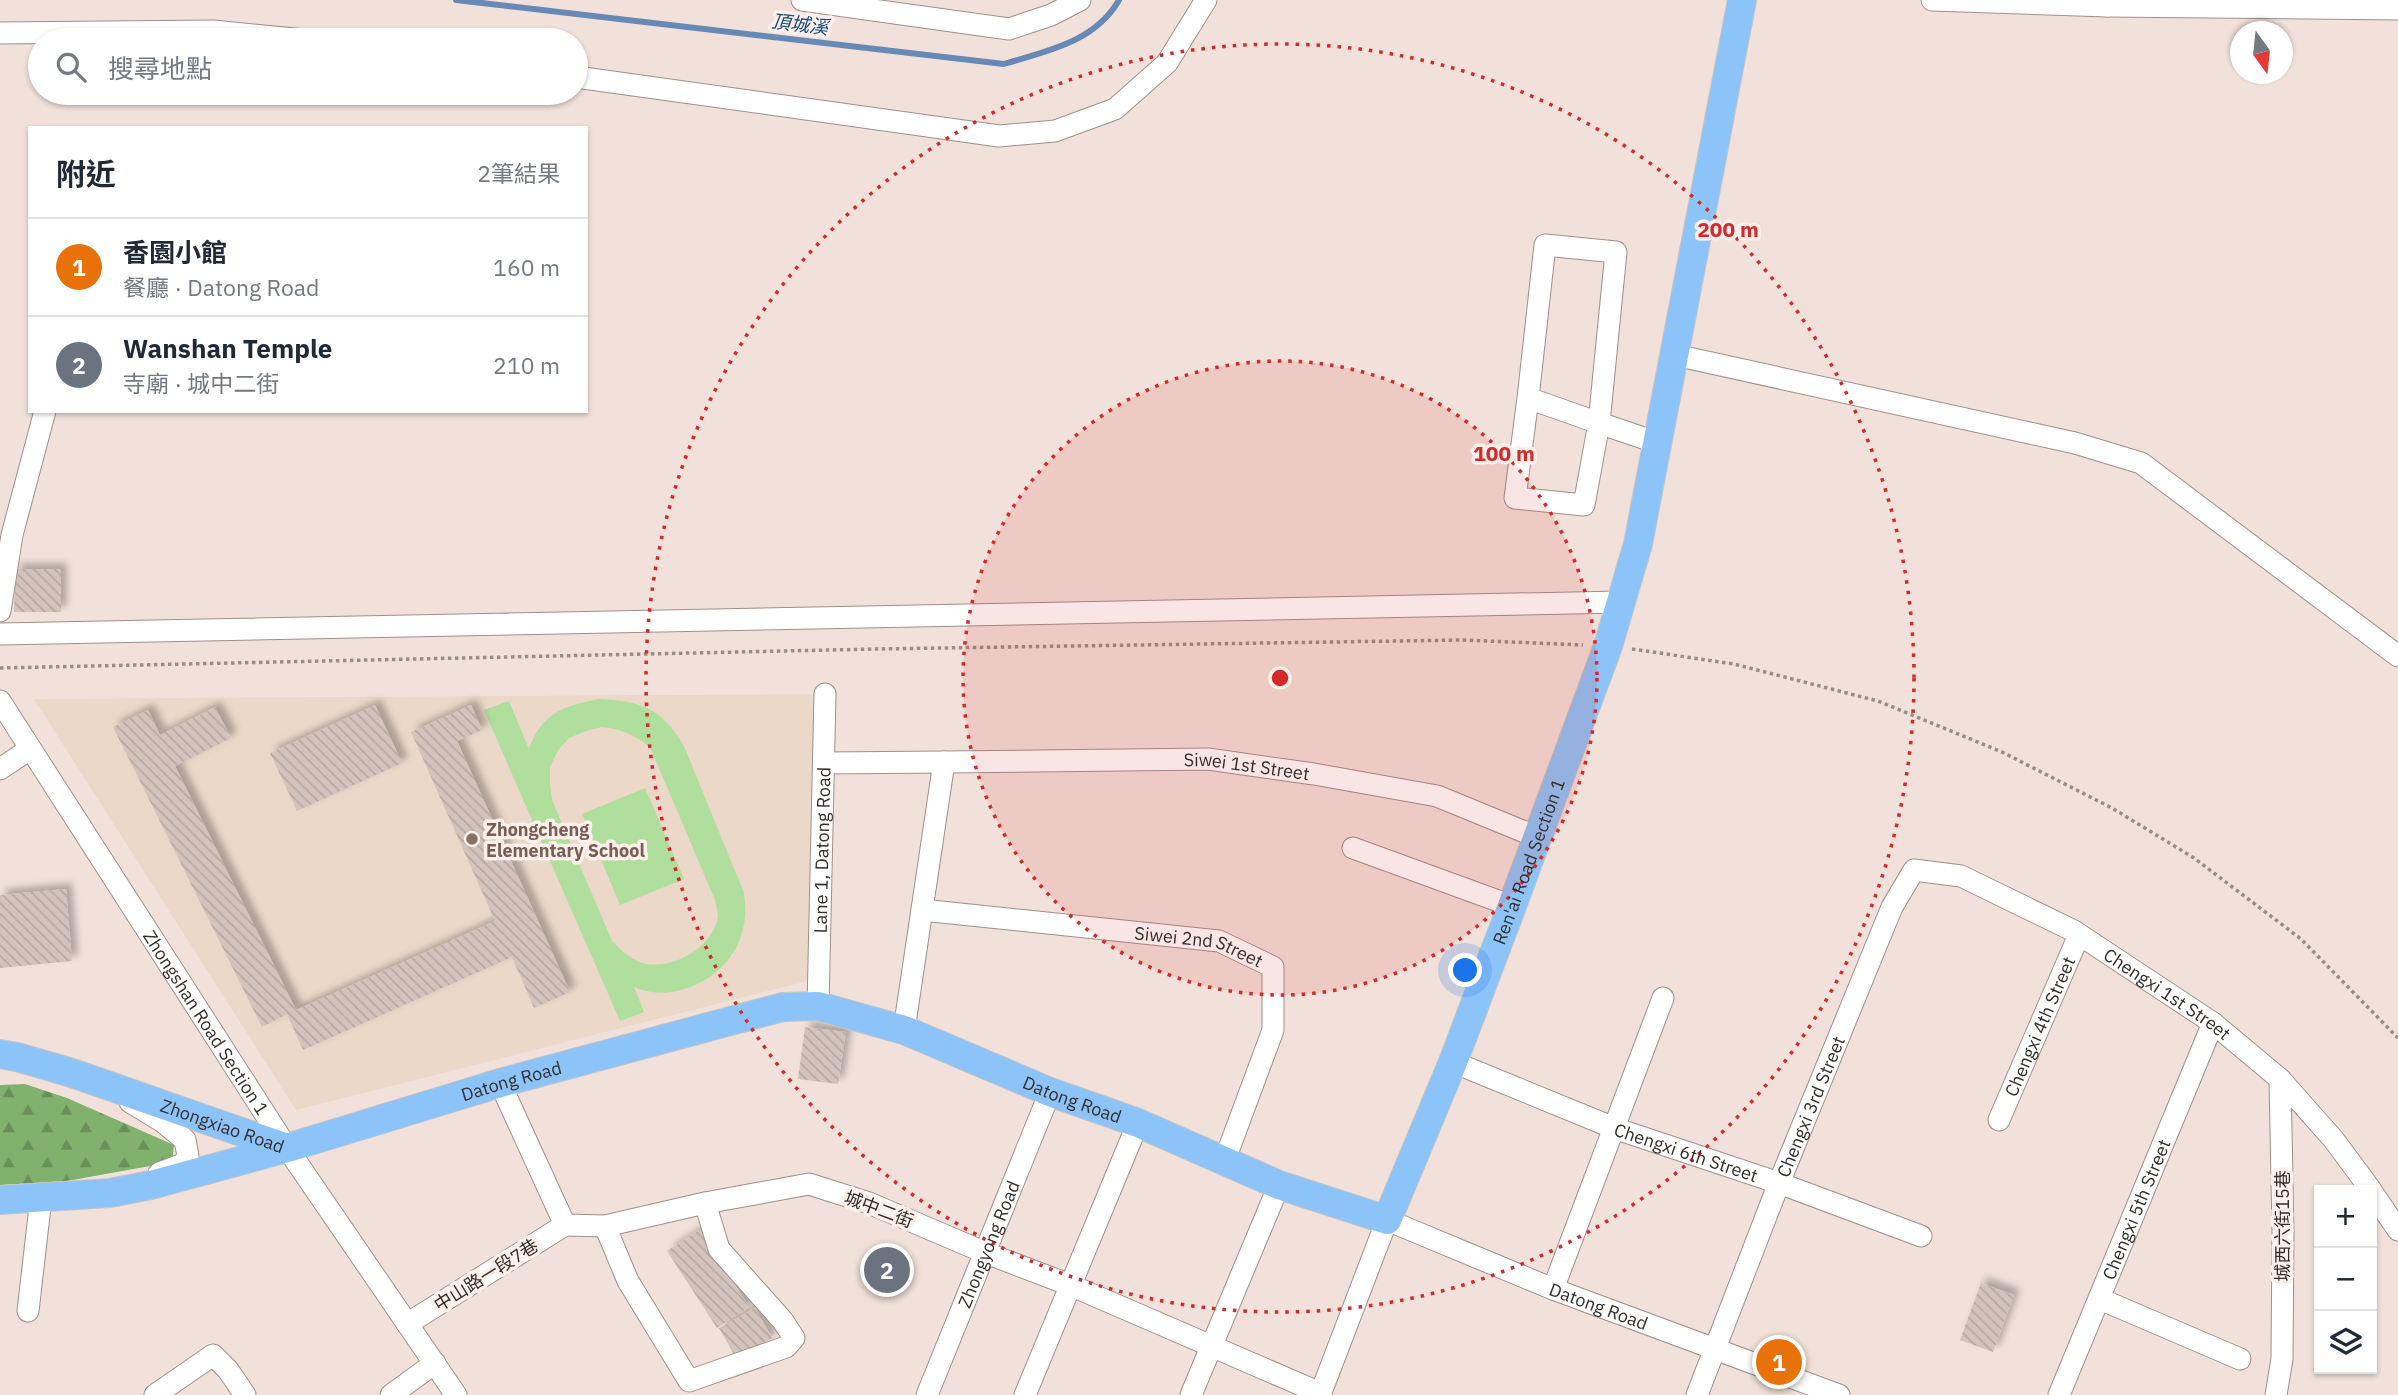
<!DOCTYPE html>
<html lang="zh-TW">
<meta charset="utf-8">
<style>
body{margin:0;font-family:"IBM Plex Sans","Noto Sans TC",sans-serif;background:#f2f2f3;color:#1f2937}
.controls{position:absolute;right:21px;bottom:21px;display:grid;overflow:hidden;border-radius:0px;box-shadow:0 2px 5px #0004}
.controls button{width:63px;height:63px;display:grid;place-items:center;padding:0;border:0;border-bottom:2px solid #e0e1e3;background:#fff;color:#1f2937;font:35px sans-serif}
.compass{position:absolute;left:2230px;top:21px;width:63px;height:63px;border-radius:50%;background:#fff;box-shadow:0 2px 5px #0004;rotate:165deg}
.you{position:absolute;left:1466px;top:971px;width:24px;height:24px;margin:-18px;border:5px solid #fff;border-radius:50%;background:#1a73e8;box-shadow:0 0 0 10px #1a73e833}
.badge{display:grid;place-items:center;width:46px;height:46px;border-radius:50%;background:#c73d76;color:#fff;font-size:23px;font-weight:700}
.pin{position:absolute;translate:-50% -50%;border:4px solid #fff;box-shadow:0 2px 7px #0006}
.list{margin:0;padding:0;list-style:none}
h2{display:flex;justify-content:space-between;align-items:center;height:91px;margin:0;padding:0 28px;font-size:30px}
h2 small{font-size:23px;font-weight:400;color:#747a83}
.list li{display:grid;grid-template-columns:46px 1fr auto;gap:21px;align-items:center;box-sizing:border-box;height:98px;padding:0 28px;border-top:2px solid #e0e1e3}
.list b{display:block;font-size:26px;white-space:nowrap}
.list p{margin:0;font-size:23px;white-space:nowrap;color:#747a83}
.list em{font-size:23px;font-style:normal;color:#747a83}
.icon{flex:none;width:38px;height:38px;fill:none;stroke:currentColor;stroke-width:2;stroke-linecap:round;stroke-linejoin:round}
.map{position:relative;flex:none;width:2398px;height:1395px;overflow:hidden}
.search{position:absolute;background:#fff;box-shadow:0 2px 5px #0004;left:28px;top:28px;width:560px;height:77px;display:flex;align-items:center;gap:18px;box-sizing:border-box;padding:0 24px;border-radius:38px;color:#747a83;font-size:26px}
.panel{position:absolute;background:#fff;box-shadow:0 2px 5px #0004;left:28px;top:126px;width:560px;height:287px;border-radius:0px}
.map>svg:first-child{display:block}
</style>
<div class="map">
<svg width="2398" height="1395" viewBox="0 0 2398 1395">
<defs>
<pattern id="forest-firs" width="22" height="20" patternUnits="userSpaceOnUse" patternTransform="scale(1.75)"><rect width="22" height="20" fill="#80b16d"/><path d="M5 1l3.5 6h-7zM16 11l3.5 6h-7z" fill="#6a905a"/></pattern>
<pattern id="building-back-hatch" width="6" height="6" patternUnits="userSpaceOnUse" patternTransform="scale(1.75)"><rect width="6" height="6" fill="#d3c3bc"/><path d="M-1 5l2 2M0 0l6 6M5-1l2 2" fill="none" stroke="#b6a8a2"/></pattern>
<filter id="shadow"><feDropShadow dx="6" dy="-6" stdDeviation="3.5" flood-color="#0004"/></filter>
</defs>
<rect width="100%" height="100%" fill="#f2e1da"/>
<!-- education -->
<polygon fill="#ebd8c8" points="825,694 816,979 296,1110 34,699"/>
<!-- forest -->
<polygon fill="url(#forest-firs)" points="25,1084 67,1098 174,1145 172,1162 67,1181 0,1185 0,1085"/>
<!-- green -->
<g fill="#afde9d" fill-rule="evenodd">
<path d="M599 699C641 701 662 708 684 746L744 893C746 909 746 921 741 936 728 978 673 1005 634 987L644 1012 620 1021 484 710 509 701 529 749C542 713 563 706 599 699ZM602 727C621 729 635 735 650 747L715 900C716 905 718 911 718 916 714 948 671 971 642 963 630 959 621 950 612 941L552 800 550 784V767L558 750 569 738 586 731Z"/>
<polygon points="645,788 684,879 620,905 582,814"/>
</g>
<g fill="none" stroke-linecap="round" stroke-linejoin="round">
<!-- stream -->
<path stroke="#668ab5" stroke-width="6" d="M456 0 1004 64C1047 51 1095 42 1119 0"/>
</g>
<!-- building -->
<g fill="url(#building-back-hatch)" filter="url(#shadow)">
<polygon points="15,569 61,569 61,612 14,612"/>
<polygon points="375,705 402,763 297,811 270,753"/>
<polygon points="471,705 482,730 457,741 570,992 534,1008 512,957 303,1050 287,1014 262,1027 113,727 148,710 160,735 215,707 231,738 175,766 296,1010 495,921 411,732"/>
<polygon points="66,889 72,961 0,968 0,895"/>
<polygon points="805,1027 846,1032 838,1084 798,1079"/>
<polygon points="700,1230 749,1307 717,1328 667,1251"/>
<polygon points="1981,1283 2014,1295 1993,1352 1960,1340"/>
<polygon points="755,1308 772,1338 736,1358 719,1328"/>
</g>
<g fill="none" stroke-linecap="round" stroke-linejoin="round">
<!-- minor casing -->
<g stroke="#a0908a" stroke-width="23">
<g id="minor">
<polyline points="802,0 1009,29 1051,15 1080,0"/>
<polyline points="1932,0 2107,6 2108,0"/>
<polyline points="2107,6 2398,9"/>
<polyline points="0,33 213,31 305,40"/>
<polyline points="576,77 999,136 1055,131 1115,109 1167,63 1206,0"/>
<polyline points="1675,355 2075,443 2141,463 2398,656"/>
<polyline points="1528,398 1515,498 1584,505 1599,423 1528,398 1545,245 1616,252 1599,423 1658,443"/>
<polyline points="0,611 12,535 45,411"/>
<polyline points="0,634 1621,602"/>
<path id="s1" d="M0 701 287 1148 456 1395"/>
<polyline points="824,763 944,762"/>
<polyline points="0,769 30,749"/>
<polyline points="1353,848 1512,906"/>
<path id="s2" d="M922 910 1219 941 1273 967V1030L1224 1162"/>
<path id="s3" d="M818 1006 825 694"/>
<path id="s4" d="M904 1030 944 762 1208 759 1314 774 1437 796 1537 837"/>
<path id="s5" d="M1453 1062 1614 1128 1779 1183 1921 1236"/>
<polyline points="500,1083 565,1225 605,1226 705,1203 809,1184 869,1203 986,1253 1070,1285 1320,1393"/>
<polyline points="130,1102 163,1122 185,1140 188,1156 183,1164 159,1173"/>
<path id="s6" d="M1999 1120 2079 935"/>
<polyline points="2372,1192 2398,1230"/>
<polyline points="605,1226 628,1281 689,1381 786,1347 794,1338 783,1321 719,1249 705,1203"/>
<polyline points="1553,1289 1663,998"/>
<polyline points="2100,1299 2240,1359"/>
<polyline points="28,1311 41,1198"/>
<polyline points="407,1324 565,1225"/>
<polyline points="155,1395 213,1355 228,1370 245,1395"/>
<polyline points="391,1395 435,1363"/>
<path id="s7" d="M927 1395 1050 1092"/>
<polyline points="1025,1395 1138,1123"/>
<polyline points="1191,1395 1279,1185"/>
<path id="s8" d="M1320 1395 1387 1220 1553 1289 1839 1395"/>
<path id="s9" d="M1697 1395 1779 1183 1892 907 1914 870 1961 876 2074 931 2213 1023 2280 1079 2334 1140 2371 1190"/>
<path id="s10" d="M2059 1395 2213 1023"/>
<polyline points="2276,1395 2282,1359 2283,1232 2280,1079"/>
</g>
</g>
<!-- major casing -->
<g stroke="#c6c5c4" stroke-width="30">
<g id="major">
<path id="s11" d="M0 1054 17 1057 72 1073 287 1148"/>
<path id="s12" d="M0 1200 110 1193 151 1185 287 1148 500 1083 749 1016 783 1007 818 1006 904 1030 1050 1092 1138 1123 1279 1185 1387 1220 1453 1062 1512 906 1608 646 1638 544 1742 0"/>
</g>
</g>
<!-- path -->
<g stroke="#998d88" stroke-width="3.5" stroke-dasharray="3.5 3.5" stroke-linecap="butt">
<polyline points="1632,649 1734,664 1878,701 2002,752 2112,808 2194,858 2301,939 2398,1038"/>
<polyline points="0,668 876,649 1463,640 1583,645"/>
</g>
<!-- minor -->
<use href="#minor" stroke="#fff" stroke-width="21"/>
<!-- major -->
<use href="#major" stroke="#8cc4fa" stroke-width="28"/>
</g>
<!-- distance rings -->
<circle cx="1280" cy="678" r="317" fill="#d62828" fill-opacity=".12"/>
<g fill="none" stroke="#d62828" stroke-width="3.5" stroke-dasharray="3.5 7">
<circle cx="1280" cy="678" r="317"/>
<circle cx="1280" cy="678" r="634"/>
</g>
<!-- markers -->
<circle fill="#8d6e63" stroke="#fdefea" stroke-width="2.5" cx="472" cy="839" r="7"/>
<g text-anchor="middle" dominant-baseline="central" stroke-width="7" stroke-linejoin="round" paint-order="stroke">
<!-- street labels -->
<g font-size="18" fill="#352f2c" stroke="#fdefea">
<text stroke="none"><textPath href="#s4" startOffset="574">Siwei 1st Street</textPath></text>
<text stroke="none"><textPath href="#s3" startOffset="156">Lane 1, Datong Road</textPath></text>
<text stroke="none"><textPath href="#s12" startOffset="1838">Ren'ai Road Section 1</textPath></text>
<text stroke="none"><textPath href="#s2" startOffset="280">Siwei 2nd Street</textPath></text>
<text stroke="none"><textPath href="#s9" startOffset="854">Chengxi 1st Street</textPath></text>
<text stroke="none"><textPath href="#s1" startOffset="382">Zhongshan Road Section 1</textPath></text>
<text stroke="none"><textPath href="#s6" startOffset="102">Chengxi 4th Street</textPath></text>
<text stroke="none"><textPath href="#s12" startOffset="527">Datong Road</textPath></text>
<text stroke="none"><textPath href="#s12" startOffset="1115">Datong Road</textPath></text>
<text stroke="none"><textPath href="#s9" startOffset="310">Chengxi 3rd Street</textPath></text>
<text stroke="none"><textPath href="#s11" startOffset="234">Zhongxiao Road</textPath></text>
<text stroke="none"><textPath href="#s5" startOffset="250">Chengxi 6th Street</textPath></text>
<text transform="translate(879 1209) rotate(21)">城中二街</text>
<text stroke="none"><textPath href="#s10" startOffset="201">Chengxi 5th Street</textPath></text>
<text transform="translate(2282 1226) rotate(-90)">城西六街15巷</text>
<text stroke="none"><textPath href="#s7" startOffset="163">Zhongyong Road</textPath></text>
<text transform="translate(486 1275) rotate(-32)">中山路一段7巷</text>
<text stroke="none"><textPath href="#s8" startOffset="416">Datong Road</textPath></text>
</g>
<!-- education labels -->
<g font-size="18" font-weight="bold" fill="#785e54" stroke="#fdefea" text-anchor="start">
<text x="486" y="829">Zhongcheng<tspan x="486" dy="21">Elementary School</tspan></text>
</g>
<!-- water labels -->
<g font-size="19" font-style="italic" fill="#124b83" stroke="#fdefea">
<text transform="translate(800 24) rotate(7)">頂城溪</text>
</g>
</g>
<circle cx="1280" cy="678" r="10" fill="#d62828" stroke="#fdefea" stroke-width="3.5"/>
<g font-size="21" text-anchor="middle" font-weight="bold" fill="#d62828" stroke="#fdefea" stroke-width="7" stroke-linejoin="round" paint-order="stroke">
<text x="1728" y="237">200 m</text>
<text x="1504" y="461">100 m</text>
</g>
</svg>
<div class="controls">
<button>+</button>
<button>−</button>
<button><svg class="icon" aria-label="layers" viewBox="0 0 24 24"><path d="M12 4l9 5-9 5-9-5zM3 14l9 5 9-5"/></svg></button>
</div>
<svg class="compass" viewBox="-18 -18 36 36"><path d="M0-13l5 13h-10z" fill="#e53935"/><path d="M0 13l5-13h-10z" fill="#747a83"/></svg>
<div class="you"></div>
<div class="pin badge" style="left:1779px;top:1362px;background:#e8710a">1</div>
<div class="pin badge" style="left:887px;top:1270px;background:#6b7280">2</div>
<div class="search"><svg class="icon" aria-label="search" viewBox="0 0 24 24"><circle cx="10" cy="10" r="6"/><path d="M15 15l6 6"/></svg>搜尋地點</div>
<section class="panel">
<h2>附近<small>2筆結果</small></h2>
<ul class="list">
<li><span class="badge" style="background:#e8710a">1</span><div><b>香園小館</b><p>餐廳 · Datong Road</p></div><em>160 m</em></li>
<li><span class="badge" style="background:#6b7280">2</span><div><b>Wanshan Temple</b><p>寺廟 · 城中二街</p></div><em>210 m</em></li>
</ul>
</section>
</div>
